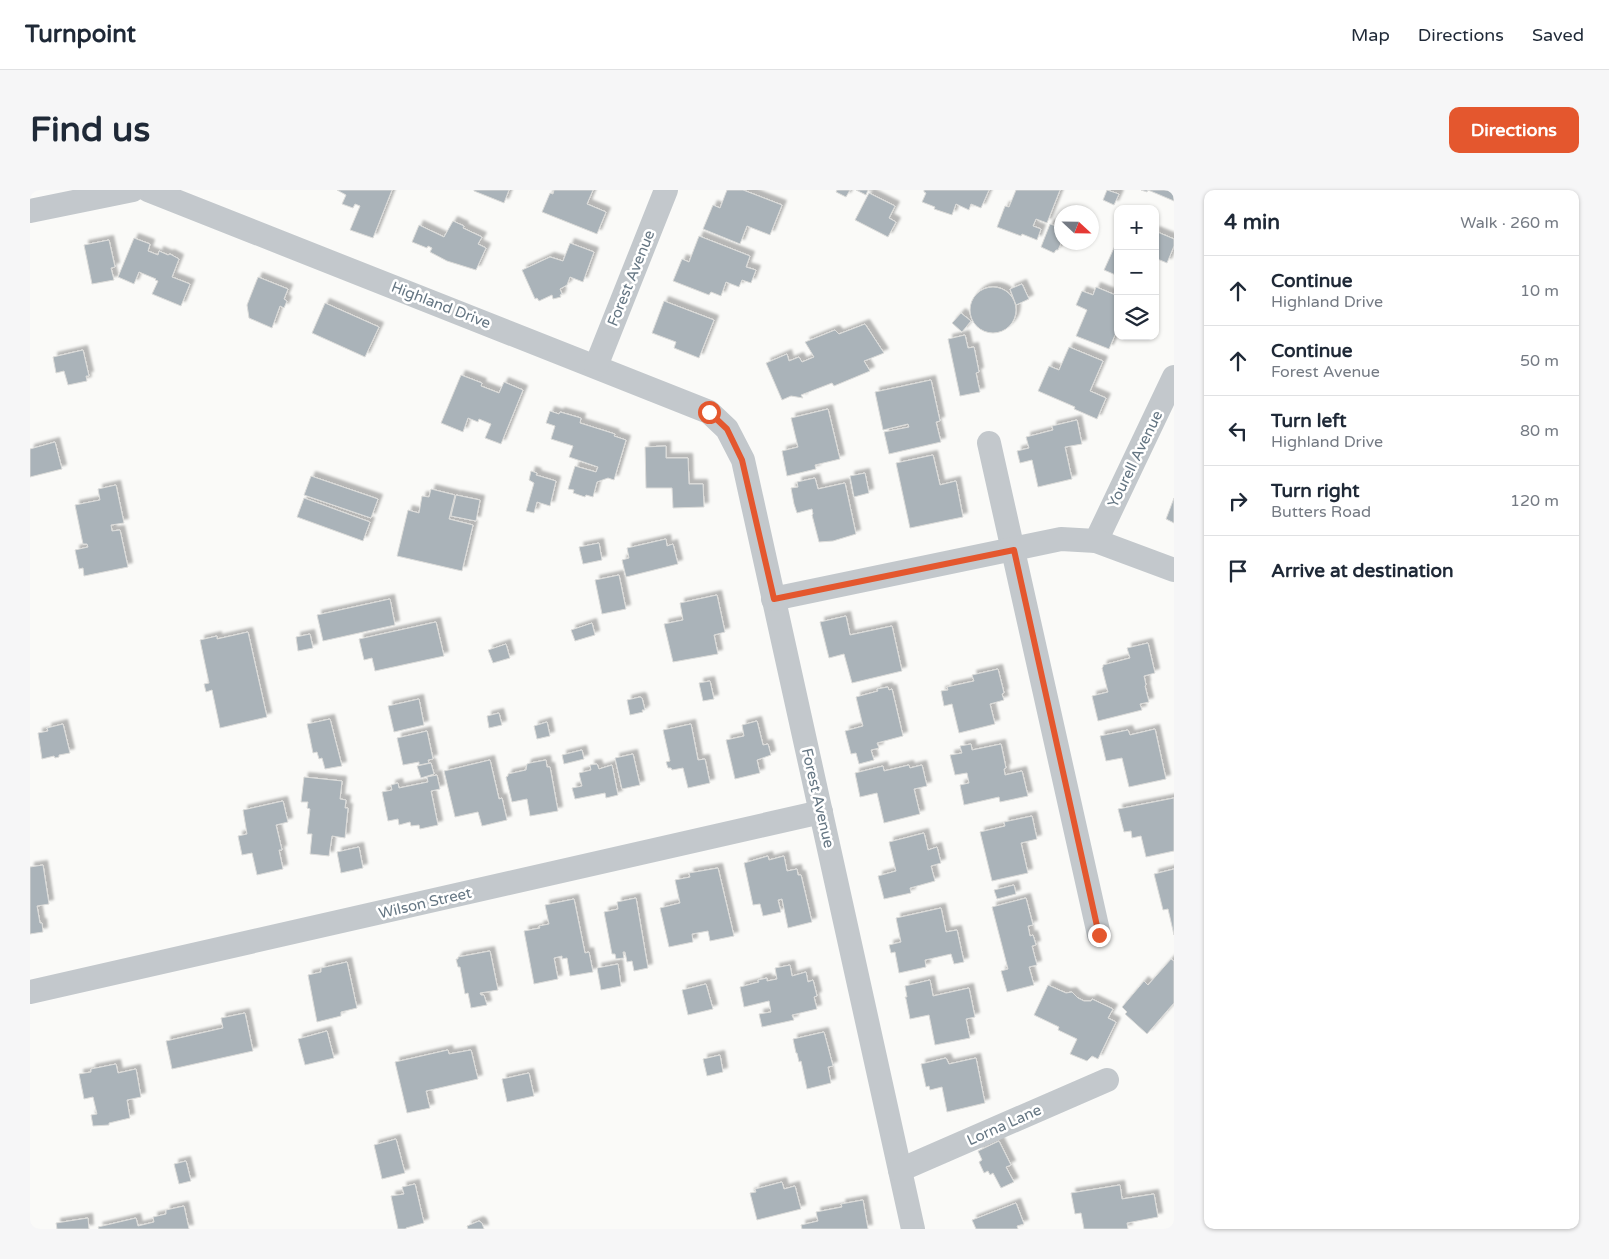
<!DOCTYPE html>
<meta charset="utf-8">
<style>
body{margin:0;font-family:"Varela Round",sans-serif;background:#f6f6f7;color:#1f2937}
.controls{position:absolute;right:15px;top:15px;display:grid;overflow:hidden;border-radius:10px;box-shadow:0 1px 4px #0004}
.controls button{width:45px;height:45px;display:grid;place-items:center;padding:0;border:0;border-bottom:1px solid #e0e1e3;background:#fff;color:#1f2937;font:25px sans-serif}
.compass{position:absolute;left:1024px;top:15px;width:45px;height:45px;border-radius:50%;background:#fff;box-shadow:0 1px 4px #0004;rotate:112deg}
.stop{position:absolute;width:15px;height:15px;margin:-11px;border:4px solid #e4572e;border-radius:50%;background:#fff}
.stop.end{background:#e4572e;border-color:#fff;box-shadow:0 1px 5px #0008}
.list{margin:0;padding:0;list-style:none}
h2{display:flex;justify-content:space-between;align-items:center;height:65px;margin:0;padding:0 20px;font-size:21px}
h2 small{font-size:16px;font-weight:400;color:#747a83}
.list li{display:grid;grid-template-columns:32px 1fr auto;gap:15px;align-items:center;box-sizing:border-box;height:70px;padding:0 20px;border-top:1px solid #e0e1e3}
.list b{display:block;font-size:19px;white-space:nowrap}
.list p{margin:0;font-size:16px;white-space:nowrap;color:#747a83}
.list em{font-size:16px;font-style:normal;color:#747a83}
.icon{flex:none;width:28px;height:28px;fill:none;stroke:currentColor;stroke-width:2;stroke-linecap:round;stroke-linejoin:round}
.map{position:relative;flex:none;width:1144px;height:1039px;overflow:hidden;border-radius:10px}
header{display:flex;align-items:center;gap:30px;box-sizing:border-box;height:70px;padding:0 25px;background:#fff;border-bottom:1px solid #e0e1e3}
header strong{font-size:24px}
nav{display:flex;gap:28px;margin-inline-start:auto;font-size:18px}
.intro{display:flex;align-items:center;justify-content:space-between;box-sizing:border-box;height:120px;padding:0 30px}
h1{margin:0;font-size:35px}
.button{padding:12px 22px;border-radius:10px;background:#e4572e;color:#fff;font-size:18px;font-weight:700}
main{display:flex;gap:30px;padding:0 30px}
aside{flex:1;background:#fff;border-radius:10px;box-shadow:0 1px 4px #0004}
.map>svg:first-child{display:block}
</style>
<header>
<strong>Turnpoint</strong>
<nav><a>Map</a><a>Directions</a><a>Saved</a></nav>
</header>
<div class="intro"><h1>Find us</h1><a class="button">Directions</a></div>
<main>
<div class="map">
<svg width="1144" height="1039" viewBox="0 0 1144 1039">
<defs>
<filter id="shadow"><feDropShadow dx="4.5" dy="-4.5" stdDeviation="1" flood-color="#0004"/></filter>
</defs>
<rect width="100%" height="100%" fill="#fafaf8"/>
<!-- building -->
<g fill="#aab3b9" stroke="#dcdcda" filter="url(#shadow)">
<polygon points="307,0 362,0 343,48 320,40 330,16 325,14 323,18 312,14 316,5"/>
<polygon points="479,0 474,13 444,1 444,0"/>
<polygon points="524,0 563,0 557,14 576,22 567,44 512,22 520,3 523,4"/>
<polygon points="697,0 713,0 752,15 740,45 717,36 710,54 673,39 683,15 690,18"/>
<polygon points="807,0 820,0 816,7 806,2"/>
<polygon points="826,0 838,0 836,5"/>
<polygon points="894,0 959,0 951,18 941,14 939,20 926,14 922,25 904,19 905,17 892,12 896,3 894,2"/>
<polygon points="986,0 1030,0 1017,33 1006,29 1003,36 1011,39 1007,50 992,44 991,46 967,37 975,16 979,17"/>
<polygon points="1077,0 1089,4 1084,15 1073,10"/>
<polygon points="1111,0 1144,0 1144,11 1118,0 1117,2"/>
<polygon points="839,3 865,16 859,28 866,32 858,47 825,30"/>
<polygon points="423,31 434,36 433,38 452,47 448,54 456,58 446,80 417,71 400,62 402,58 398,56 397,58 382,52 389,35 414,47"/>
<polygon points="1020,34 1032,38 1032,51 1028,60 1026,60 1024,63 1011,57"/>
<polygon points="1125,41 1144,49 1144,56 1137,73 1125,68"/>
<polygon points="669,46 720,66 716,77 726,80 721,93 712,90 709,97 696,92 691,106 681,102 679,105 643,91 652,69 659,72"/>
<polygon points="104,48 120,54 118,61 128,65 129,61 138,65 140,64 149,69 142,87 160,94 151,116 122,104 128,91 125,90 126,89 109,82 104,94 88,87"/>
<polygon points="1088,49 1088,86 1074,80"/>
<polygon points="79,50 85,77 81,78 84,90 62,94 54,55"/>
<polygon points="540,53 564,62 553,92 540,87 537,95 530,99 532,104 530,105 531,107 523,109 522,105 509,111 507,108 505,109 492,80 520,67 533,71"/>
<polygon points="228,87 258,99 254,109 257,111 254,118 250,116 242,138 219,128 217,115"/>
<polygon points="992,94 999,109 986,115 980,99"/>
<polygon points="1066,97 1088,106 1088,138 1079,159 1046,146 1057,120 1046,115 1052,101 1063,105"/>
<circle cx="963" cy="120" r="23"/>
<polygon points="634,111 684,130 669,168 644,158 646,152 622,143"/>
<polygon points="295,113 349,137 335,167 282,143"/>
<polygon points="931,123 941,131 932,142 922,133"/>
<polygon points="835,134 854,163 834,171 840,181 804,196 802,193 771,205 773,208 761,206 752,210 736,173 757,164 759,171 769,167 772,172 784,167 775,152 805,140 809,144"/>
<polygon points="935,145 938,158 944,157 949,182 946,183 950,202 930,206 918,149"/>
<polygon points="1039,157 1073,171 1060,201 1076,208 1067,229 1044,219 1045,217 1008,201 1019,176 1029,180"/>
<polygon points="53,160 59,186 56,186 57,191 38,195 34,181 26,183 23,167"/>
<polygon points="431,185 452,193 451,196 469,203 474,192 493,200 471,254 455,248 461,234 449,229 448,232 438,228 433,242 411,233"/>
<polygon points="901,190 910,231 906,232 911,252 859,264 854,242 879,237 878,234 853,240 845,202"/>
<polygon points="798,219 810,269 785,275 786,279 757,286 752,261 768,257 761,228"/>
<polygon points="520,221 529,224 530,222 551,228 550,233 585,244 584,246 596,250 584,290 578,288 567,292 563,307 556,305 555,307 543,303 544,300 538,299 545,276 566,282 568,277 539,267 543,256 521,249 525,236 516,233"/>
<polygon points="1047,230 1052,254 1035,257 1042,289 1008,297 1002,270 990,273 987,261 999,258 996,247 1023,240 1022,236"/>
<polygon points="25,252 32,279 0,287 0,259"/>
<polygon points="636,256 636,268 658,268 659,294 673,294 674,317 643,318 642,298 616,298 615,257"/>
<polygon points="903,265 910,295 926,291 933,327 880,338 866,273"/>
<polygon points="501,281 507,283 506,285 526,291 520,316 507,312 504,323 496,321 504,293 499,290"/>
<polygon points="835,283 839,303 824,307 820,286"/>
<polygon points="281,286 348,309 341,328 274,305"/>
<polygon points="785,288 788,299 815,293 826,344 803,351 789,352 782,325 783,324 782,319 767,323 764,314 761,298 768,297 767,292"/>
<polygon points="86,295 94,333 81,335 82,341 90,340 98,377 54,386 53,378 49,379 45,360 58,357 57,354 53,354 45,315 70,310 68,299"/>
<polygon points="401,299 425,305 419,329 443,335 432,381 367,366 378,320 389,323 392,306 399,307"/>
<polygon points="426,305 450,310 446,331 421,326"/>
<polygon points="274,308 340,332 333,351 267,327"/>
<polygon points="1144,308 1144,333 1136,329"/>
<polygon points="636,349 637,356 643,354 648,374 596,387 592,370 599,368 597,358"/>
<polygon points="569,353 572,370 553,374 549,357"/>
<polygon points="589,385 596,419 572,424 565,390"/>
<polygon points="687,405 695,442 684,445 688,464 643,472 634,434 653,430 650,413"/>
<polygon points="360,409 365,435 293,451 287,425"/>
<polygon points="816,426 820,445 862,436 872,481 822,493 814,464 799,468 790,432"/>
<polygon points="406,432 414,466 345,481 342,468 334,470 329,449"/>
<polygon points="562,433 565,445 545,451 541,440"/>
<polygon points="218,442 237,527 190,538 182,500 176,502 174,494 179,493 170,450 187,446 187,449"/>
<polygon points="280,444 283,458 268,461 266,447"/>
<polygon points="1118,453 1125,483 1114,486 1116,495 1115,496 1119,512 1110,514 1112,520 1068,531 1062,506 1078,502 1072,478 1073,477 1073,475 1100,468 1097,458"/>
<polygon points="476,454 480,468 463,473 458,460"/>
<polygon points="968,479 974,503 972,504 974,510 960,514 965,534 929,543 922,514 914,516 911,501 918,500 917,497 944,491 942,485"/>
<polygon points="680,491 684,509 673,511 669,493"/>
<polygon points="858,497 859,500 862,499 873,546 847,553 849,558 841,560 844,570 829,574 826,563 821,564 815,541 833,536 826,507 848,501 847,499"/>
<polygon points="610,507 612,508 615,520 612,520 613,522 600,525 597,510"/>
<polygon points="389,509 394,535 364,542 358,516"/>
<polygon points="469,523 472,535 459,538 457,526"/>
<polygon points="300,529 312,576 295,579 292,568 289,569 287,562 283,563 277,534"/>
<polygon points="727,531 733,555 738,554 741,565 727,570 730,583 705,589 696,550 714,546 712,535"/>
<polygon points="517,532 520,546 507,549 504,536"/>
<polygon points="33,534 40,563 29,565 29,567 25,568 24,566 12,569 8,543 18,541 17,538"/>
<polygon points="661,534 668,570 675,569 680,593 658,598 653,578 642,580 641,578 638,578 636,572 640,571 633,540"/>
<polygon points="1125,539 1136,589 1099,597 1092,568 1076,571 1070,546 1098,540 1100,545"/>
<polygon points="397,541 403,569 398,570 399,573 389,575 389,572 373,575 367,548"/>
<polygon points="941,554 942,560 971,554 976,578 974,579 975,585 992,581 998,606 970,612 969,607 934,615 930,595 939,593 937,583 925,585 920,565 932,563 930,556"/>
<polygon points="552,560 554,569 534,574 532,565"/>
<polygon points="603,564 610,595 592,599 585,568"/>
<polygon points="460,570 469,609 472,608 477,630 452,636 448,622 425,627 414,581"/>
<polygon points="516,570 517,577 520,577 528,621 500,626 497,609 482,612 476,587 478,586 478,584 496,580 497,574 500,573"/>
<polygon points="401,573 404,584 391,588 387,576"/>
<polygon points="567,574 569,579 582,575 588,605 576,608 575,603 545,609 542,598 552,596 549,583 561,580 560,575"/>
<polygon points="879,575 880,578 892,575 897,596 884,599 890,624 854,633 847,603 830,607 825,583 853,576 854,581"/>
<polygon points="407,585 410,599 401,601 408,635 390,639 389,635 381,636 380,632 369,635 368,629 358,631 352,602 362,600 361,595 368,593 369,598 398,592 397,587"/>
<polygon points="274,587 312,591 310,609 316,610 315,618 318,618 315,648 302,646 299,666 280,664 282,644 277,644 280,619 277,618 278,612 271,612"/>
<polygon points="1144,608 1144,661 1116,667 1111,646 1102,648 1101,641 1094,642 1088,619"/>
<polygon points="253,611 258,632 246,635 252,660 249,660 253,679 227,685 222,663 212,665 208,646 217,644 213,620"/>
<polygon points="1002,626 1007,649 991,653 998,683 962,691 950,642 975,636 974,632"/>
<polygon points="894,643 898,660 907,657 911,673 901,676 905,691 880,698 881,703 854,709 848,686 866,681 859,652"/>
<polygon points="329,657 333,678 311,683 307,662"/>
<polygon points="738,666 739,670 754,666 757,681 767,679 768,685 771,685 782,732 758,738 752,709 748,710 751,722 733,726 730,714 723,715 714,673"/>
<polygon points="13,675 19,714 7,716 10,733 12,733 13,742 0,744 0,677"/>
<polygon points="688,678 704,746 680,751 678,741 662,744 663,752 639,757 630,718 650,713 645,690 660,687 659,683"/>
<polygon points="1144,679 1144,745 1138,719 1133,720 1124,684"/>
<polygon points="984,695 986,704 967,709 964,700"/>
<polygon points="606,708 618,778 604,781 602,771 597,772 595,762 593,762 594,768 586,769 585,764 582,764 574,722 588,719 587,712"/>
<polygon points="996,708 1003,735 998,736 1000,746 1003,745 1006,755 1002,756 1007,775 999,777 1004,795 977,802 971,781 978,779 962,717"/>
<polygon points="544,709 555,763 559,762 563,782 540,786 537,768 532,769 532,766 524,768 528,789 504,794 494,741 510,738 509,736 519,734 515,715"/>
<polygon points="911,718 916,742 927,740 934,772 924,774 921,764 895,770 896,777 869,783 865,762 861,763 859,755 871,752 866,728"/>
<polygon points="460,761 468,800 450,803 451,805 454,805 457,815 441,818 438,803 435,804 430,777 428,777 426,769 428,769 428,767"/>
<polygon points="1141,769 1144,771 1144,813 1117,844 1095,824 1097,822 1092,817 1114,791 1118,795"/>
<polygon points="317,772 327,818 311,822 311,826 287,832 278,785 291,782 291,778"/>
<polygon points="588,774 591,796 571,800 567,778"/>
<polygon points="760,775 762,786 776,782 778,792 783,790 787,806 784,807 787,819 762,825 764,830 732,837 729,824 741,822 739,811 714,817 710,797 729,792 728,790 737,788 737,791 747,789 745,778"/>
<polygon points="900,790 903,806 939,798 945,827 936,829 940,848 905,855 899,825 880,829 876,809 875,807 877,807 875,796"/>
<polygon points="676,794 683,819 658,825 652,800"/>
<polygon points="1018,795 1036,803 1042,802 1048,808 1054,811 1061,811 1062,809 1083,819 1078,828 1086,832 1068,869 1062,866 1057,871 1040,864 1047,849 1028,840 1029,837 1004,825"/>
<polygon points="215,823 223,861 142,879 136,851 193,838 191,828"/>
<polygon points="297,841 304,868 275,875 268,849"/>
<polygon points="794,842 803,876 798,877 801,893 777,899 771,871 769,872 767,863 766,863 763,849"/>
<polygon points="418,860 419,864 441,860 448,889 396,901 400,918 377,923 365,872"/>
<polygon points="690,865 693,882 677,886 673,869"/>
<polygon points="916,868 919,874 946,868 955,913 917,922 912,897 900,900 899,896 896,897 891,874"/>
<polygon points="86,874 88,883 106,879 111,907 97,910 100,928 79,933 79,935 63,936 61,925 67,924 63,907 54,909 49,884 61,882 61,879"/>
<polygon points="499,883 504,906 477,912 472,889"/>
<polygon points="366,949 375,983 352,989 344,955"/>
<polygon points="969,951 981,975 976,977 984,992 971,998 963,983 960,985 958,981 954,983 949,972 952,970 948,961"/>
<polygon points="156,971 161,991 149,994 144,974"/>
<polygon points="752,992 754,999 765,996 771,1019 727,1030 720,1003 726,1002 725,999"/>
<polygon points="385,994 394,1033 376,1038 376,1039 368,1039 361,1006 374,1004 372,997"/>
<polygon points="1090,995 1092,1009 1124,1004 1128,1027 1097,1033 1098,1039 1054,1039 1051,1023 1045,1024 1041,1003"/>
<polygon points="833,1010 838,1039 772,1039 771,1035 788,1031 786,1022 812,1017 811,1014"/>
<polygon points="986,1013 994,1034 987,1036 988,1039 946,1039 942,1030"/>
<polygon points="154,1016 159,1039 69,1039 68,1037 106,1028 108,1036 124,1032 123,1027 136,1024 136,1020"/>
<polygon points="58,1028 59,1039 27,1039 26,1033"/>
<polygon points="449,1031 452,1033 454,1039 438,1039 437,1036"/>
</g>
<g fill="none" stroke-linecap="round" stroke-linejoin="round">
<!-- minor -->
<g stroke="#c3c8cc" stroke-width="24">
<polyline points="118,0 679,222 697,239 713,270 883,1039"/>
<polyline points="0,21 103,0"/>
<polyline points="566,176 636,0"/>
<polyline points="959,253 1069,745"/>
<polyline points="1066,351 1144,187"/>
<polyline points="743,409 1031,349 1066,351 1144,380"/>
<polyline points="0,802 791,622"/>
<polyline points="870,980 1077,890"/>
</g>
</g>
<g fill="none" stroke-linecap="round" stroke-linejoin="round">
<!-- route -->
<polyline stroke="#e4572e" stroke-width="6" points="679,222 697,239 712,270 744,409 984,360 1069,745"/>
</g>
<g text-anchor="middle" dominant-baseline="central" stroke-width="5" stroke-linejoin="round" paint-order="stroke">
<!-- street labels -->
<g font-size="15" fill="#657683" stroke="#fff">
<text transform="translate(601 88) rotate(-68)">Forest Avenue</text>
<text transform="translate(411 115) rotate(21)">Highland Drive</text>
<text transform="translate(1105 269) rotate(-64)">Yourell Avenue</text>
<text transform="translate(788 608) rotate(77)">Forest Avenue</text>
<text transform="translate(395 713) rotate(-13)">Wilson Street</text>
<text transform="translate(974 935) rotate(-24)">Lorna Lane</text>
</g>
</g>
</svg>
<div class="controls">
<button>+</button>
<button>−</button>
<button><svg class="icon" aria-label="layers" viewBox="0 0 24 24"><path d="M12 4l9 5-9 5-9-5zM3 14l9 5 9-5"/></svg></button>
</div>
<svg class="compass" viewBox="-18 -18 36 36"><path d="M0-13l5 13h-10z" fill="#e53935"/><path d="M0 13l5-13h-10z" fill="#747a83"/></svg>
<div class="stop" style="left:679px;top:222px"></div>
<div class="stop end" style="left:1069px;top:745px"></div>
</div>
<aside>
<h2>4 min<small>Walk · 260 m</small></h2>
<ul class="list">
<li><svg class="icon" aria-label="ahead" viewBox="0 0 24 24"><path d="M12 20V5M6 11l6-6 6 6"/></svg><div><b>Continue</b><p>Highland Drive</p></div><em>10 m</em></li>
<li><svg class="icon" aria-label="ahead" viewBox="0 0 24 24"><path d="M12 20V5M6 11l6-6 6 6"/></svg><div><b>Continue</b><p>Forest Avenue</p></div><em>50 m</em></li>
<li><svg class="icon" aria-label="left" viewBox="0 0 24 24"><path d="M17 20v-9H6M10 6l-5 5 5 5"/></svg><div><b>Turn left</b><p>Highland Drive</p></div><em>80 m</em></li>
<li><svg class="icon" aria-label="right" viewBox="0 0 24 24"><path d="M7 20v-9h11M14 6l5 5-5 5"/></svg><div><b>Turn right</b><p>Butters Road</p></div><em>120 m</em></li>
<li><svg class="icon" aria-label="arrive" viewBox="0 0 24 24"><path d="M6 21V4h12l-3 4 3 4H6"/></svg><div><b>Arrive at destination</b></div></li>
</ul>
</aside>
</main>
